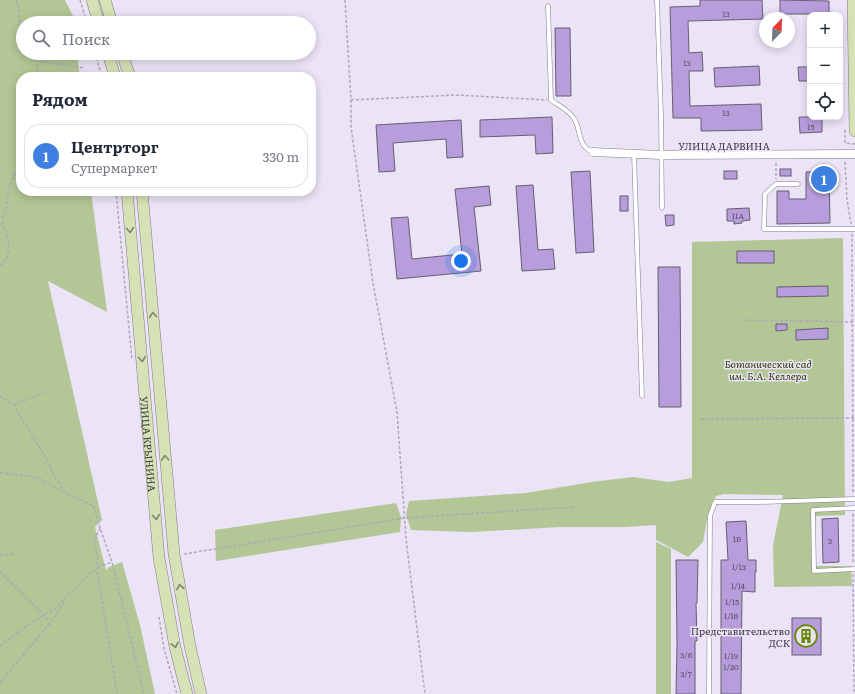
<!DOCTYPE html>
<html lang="ru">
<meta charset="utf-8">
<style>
body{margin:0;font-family:Literata,serif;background:#f2f2f3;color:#1f2937}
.controls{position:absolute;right:12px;top:12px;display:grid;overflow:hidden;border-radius:8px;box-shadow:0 2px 10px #0003}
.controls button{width:36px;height:36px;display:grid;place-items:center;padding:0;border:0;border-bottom:1px solid #e0e1e3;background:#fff;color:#1f2937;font:20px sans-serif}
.compass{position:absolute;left:759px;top:12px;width:36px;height:36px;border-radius:50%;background:#fff;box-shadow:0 2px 10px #0003;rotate:23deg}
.you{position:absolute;left:461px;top:261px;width:14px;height:14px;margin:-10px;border:3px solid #fff;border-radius:50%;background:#1a73e8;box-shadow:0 0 0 6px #1a73e833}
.badge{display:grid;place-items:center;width:26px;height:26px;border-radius:50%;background:#688805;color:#fff;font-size:13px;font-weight:700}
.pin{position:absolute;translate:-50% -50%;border:2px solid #fff;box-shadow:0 1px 4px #0006}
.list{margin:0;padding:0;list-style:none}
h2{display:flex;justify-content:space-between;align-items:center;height:52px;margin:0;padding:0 16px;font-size:17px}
h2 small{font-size:13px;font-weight:400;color:#747a83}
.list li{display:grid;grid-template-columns:26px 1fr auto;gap:12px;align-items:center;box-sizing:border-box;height:64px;margin:0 8px 8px;padding:0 8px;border:1px solid #e0e1e3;border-radius:16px}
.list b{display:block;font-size:15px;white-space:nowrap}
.list p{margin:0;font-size:13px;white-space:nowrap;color:#747a83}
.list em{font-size:13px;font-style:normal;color:#747a83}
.icon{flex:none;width:22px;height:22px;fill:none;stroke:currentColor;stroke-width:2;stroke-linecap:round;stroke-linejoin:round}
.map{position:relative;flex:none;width:855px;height:694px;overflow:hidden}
.search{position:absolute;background:#fff;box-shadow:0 2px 10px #0003;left:16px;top:16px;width:300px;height:44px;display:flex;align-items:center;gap:10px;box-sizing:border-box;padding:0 14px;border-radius:22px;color:#747a83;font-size:15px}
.panel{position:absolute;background:#fff;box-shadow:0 2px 10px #0003;left:16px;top:72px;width:300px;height:124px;border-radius:16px}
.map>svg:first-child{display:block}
</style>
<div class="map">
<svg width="855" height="694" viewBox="0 0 855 694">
<rect width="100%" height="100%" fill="#ebe3f6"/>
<!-- green -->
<g fill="#b3c695">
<polygon points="0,0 65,0 73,16 74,23 23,23 23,53 77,53 80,77 21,77 21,191 91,191 107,312 48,281 102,520 95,527 106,570 109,567 122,562 140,625 155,694 0,694"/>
<polygon points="843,238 845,515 815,516 814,566 851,566 852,586 774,587 773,546 783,495 724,494 716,496 708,514 703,542 688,557 656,540 656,525 624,527 560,527 472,532 411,530 406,514 409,501 526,493 592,482 633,477 669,482 692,478 692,242"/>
<polygon points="396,503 401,517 400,532 216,561 215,530"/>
<polygon points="656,542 671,549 671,694 656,694"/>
</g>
<!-- building -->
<g fill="#b79ddb" stroke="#655f6f">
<polygon points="700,0 762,0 763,19 688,21 689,53 702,52 703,71 689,71 690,106 761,104 762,130 701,131 701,118 673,118 670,7 700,6"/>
<polygon points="780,0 829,1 829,14 780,14"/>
<polygon points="555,28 570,28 571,96 556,96"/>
<polygon points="759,66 760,85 715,87 714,68"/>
<polygon points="798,67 810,67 810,81 799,81"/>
<polygon points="552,117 553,153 536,154 535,135 480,137 480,120"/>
<polygon points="799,117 822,117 822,132 800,133"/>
<polygon points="461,120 463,157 447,158 446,139 393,143 395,171 379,172 376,125"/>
<rect x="780" y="169" width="11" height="7"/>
<polygon points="590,171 594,252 576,253 571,172"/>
<rect x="724" y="171" width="13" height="8"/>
<polygon points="829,171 830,223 777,224 777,191 789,191 789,199 806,199 806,172"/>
<polygon points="533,185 538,250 553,249 555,269 522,271 516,186"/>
<polygon points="489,186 491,205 474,207 481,271 397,279 391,218 408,217 412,259 462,254 455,189"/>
<rect x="620" y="196" width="8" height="15"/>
<polygon points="749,208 750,220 742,221 742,223 734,224 734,221 727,221 727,209"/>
<polygon points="665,215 674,215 674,225 666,226"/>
<rect x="737" y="251" width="37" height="12"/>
<polygon points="658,267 680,267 681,407 659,407"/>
<polygon points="828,286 828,296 777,297 777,287"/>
<polygon points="776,324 787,324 787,330 776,331"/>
<polygon points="828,328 828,339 796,340 796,330"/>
<polygon points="838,518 839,562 823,563 822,519"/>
<polygon points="746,521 748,560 756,560 756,572 755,572 755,592 742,591 741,694 721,694 721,560 728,560 726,522"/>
<polygon points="676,560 698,560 697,603 696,603 697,641 695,641 695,694 676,694 677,644"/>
<rect x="792" y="618" width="29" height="37"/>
</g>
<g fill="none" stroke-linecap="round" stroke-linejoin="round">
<!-- service casing -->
<g stroke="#817b8c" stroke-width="5">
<g id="service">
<polyline points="657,0 661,115 662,208"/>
<path d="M548 6 551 100C558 105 568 110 573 117 580 126 578 139 585 147 587 149 590 151 593 152"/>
<polyline points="634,154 642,396"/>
<polyline points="798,184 776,184 765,194 764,229 855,229"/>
<polyline points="855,508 813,510 814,571 855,569"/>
<polyline points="709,694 710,516 715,502 758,502 855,499"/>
</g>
</g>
<!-- minor casing -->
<g stroke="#817b8c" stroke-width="9">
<polyline id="minor" points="593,152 661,155 855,154"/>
</g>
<!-- secondary casing -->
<g stroke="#817b8c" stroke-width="12">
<g id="secondary">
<polyline points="92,0 99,23"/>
<polyline points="105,0 112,23"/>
<polyline points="853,0 855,131"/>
<polyline points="108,53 115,77"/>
<polyline points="122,53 130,77"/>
<path id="s1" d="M127 191 159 558 175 647 187 694"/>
<polyline points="142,191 174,554 190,646 201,694"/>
</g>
</g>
<!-- path -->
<g stroke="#aea8b7" stroke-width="1.5" stroke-dasharray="3 2" stroke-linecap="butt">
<path d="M16 0C21 13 18 26 23 38"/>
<polyline points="80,0 87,23"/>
<polyline points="345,0 351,100 351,127 373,283 397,412 406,539 425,694"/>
<polyline points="29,53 30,56 38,61 84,68"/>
<polyline points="95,53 102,77"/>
<polyline points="37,77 38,61"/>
<polyline points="351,100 456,95 547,100"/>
<polyline points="845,130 845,143 855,144"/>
<polyline points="845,162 847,200 851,224"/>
<polyline points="776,163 776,179"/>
<polyline points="116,191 132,360"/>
<polyline points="0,223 4,227"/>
<polyline points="852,234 853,494"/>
<path d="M0 265C8 261 10 248 8 240 7 233 3 227 3 219 3 215 6 211 7 207 7 203 7 199 8 195 9 184 14 175 21 167"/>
<polyline points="740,320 855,322"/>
<polyline points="0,396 14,405 20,416 48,461 53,474 65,493 92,505 94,507 100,528 112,562 144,694"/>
<polyline points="14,405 44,392"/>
<polyline points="701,419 855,418"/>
<polyline points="0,473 36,477 63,492"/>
<polyline points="853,514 853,564"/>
<path d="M100 528C98 533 95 538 95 544 96 553 99 560 97 569L117 694"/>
<polyline points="184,554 405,518 574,507"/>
<polyline points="0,555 14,554"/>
<polyline points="98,567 112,562"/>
<polyline points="0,572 50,621"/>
<polyline points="853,574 854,694"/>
<polyline points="159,617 164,649 177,694"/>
<polyline points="0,646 25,627 57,607 86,577 97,569"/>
<polyline points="0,683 51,622 66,600"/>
</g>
<!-- service -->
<use href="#service" stroke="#fff" stroke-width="4"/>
<!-- minor -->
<use href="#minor" stroke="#fff" stroke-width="8"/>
<!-- secondary -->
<use href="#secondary" stroke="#d6e1b5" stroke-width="11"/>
</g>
<!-- one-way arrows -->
<defs><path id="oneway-chevron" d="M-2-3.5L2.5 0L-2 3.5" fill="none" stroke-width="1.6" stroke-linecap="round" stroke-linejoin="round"/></defs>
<g stroke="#808474">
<use href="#oneway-chevron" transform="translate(130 230) rotate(85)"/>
<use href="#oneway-chevron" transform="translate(153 315) rotate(-95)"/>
<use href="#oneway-chevron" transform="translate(142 359) rotate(85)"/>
<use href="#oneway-chevron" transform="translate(165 458) rotate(-95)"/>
<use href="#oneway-chevron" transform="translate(156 517) rotate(85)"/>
<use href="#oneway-chevron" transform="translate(180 587) rotate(-100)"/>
<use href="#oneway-chevron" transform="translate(175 645) rotate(78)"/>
</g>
<!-- icons -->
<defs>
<g id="building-ring" transform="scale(1.15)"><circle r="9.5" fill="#ebe3f6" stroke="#688805" stroke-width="1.5"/><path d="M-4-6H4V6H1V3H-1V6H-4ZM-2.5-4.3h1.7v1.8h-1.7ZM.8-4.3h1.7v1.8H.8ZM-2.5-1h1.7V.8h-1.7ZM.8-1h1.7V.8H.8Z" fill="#688805"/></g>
</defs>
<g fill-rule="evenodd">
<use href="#building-ring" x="806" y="636"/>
</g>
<g text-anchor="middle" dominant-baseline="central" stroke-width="3" stroke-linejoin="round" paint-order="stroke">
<!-- number labels -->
<g font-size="8" fill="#595066">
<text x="726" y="13">13</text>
<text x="687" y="62">13</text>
<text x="726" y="112">13</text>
<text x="811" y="126">15</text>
<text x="738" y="215">11А</text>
<text x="737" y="538">1Б</text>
<text x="830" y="540">3</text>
<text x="739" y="566">1/13</text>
<text x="738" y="585">1/14</text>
<text x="732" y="601">1/15</text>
<text x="731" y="615">1/16</text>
<text x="686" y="654">3/6</text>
<text x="731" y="655">1/19</text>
<text x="731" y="666">1/20</text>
<text x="686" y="673">3/7</text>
</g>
<!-- street labels -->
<g font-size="10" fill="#3a373f" stroke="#ebe3f6">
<text x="724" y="145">УЛИЦА ДАРВИНА</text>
<text stroke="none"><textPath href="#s1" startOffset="254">УЛИЦА КРЫНИНА</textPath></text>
</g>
<!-- park labels -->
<g font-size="10" font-style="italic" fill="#2b3907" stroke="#ebe3f6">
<text x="768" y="363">Ботанический сад<tspan x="768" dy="12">им. Б.А. Келлера</tspan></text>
</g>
<!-- poi labels -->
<g font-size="10" fill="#3a373f" stroke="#ebe3f6" text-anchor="end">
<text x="790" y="630">Представительство<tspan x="790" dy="12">ДСК</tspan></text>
</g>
</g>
</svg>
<div class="controls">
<button>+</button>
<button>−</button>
<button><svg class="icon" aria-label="locate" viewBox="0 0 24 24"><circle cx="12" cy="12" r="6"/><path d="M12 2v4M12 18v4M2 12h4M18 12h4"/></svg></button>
</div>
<svg class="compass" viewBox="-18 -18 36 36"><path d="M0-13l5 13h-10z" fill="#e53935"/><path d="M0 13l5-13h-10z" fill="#747a83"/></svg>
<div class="you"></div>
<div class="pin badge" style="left:824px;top:179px;background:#3f7fe0">1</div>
<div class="search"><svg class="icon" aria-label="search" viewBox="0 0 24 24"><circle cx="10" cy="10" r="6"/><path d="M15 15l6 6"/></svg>Поиск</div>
<section class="panel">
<h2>Рядом<small></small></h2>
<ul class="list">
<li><span class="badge" style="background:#3f7fe0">1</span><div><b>Центрторг</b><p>Супермаркет</p></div><em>330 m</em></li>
</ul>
</section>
</div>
